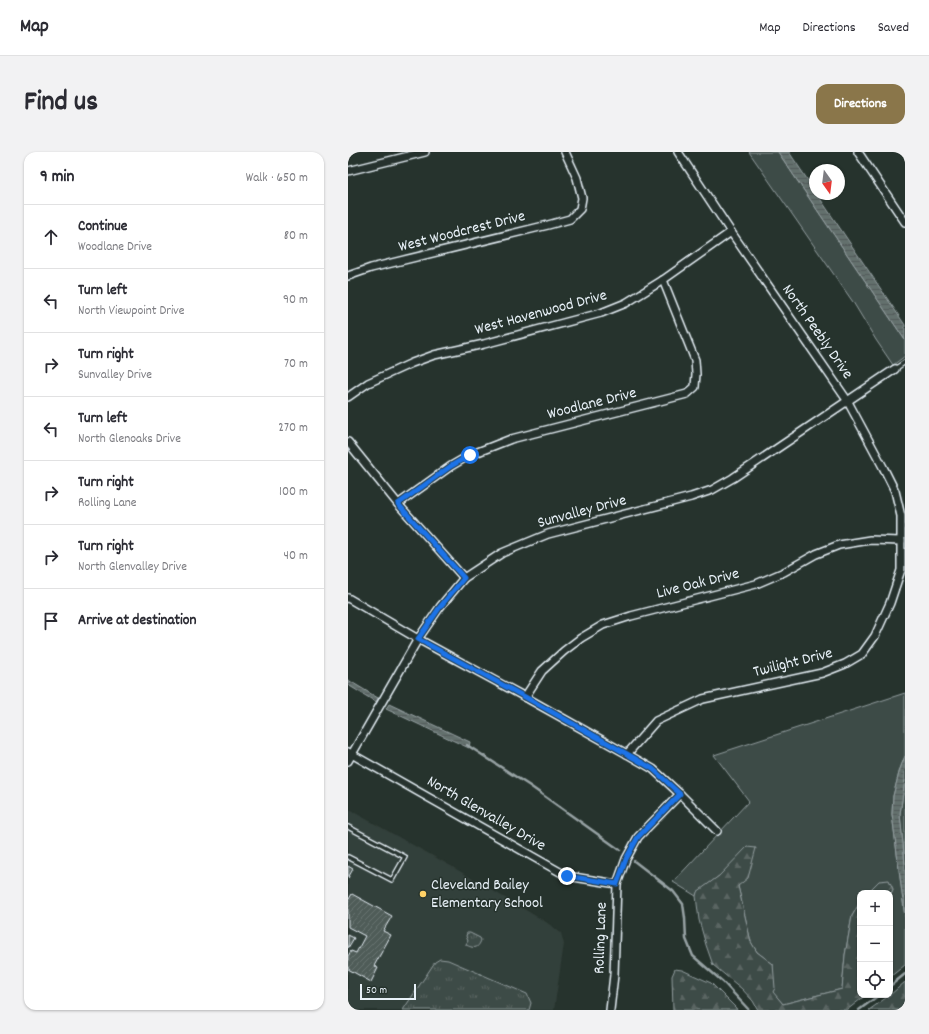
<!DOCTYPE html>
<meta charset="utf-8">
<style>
body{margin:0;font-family:Dekko,sans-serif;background:#f2f2f3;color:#2b2b33}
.controls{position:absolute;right:12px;bottom:12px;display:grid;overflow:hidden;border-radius:8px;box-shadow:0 1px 3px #0004}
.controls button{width:36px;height:36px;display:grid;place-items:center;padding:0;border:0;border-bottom:1px solid #e1e1e2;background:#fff;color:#2b2b33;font:20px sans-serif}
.compass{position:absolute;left:461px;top:12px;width:36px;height:36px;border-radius:50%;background:#fff;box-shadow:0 1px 3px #0004;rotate:166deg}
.scale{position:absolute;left:12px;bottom:10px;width:56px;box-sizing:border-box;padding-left:4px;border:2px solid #e8f1f8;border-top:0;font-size:11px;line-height:14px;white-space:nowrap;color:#e8f1f8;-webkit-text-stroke:3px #26332d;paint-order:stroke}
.stop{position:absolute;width:12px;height:12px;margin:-9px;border:3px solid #1a73e8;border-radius:50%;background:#fff}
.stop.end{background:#1a73e8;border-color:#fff;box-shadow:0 1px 4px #0008}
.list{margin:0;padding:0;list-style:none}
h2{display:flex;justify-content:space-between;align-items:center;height:52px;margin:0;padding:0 16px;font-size:17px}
h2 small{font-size:13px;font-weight:400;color:#7c7c81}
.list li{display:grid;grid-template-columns:26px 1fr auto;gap:12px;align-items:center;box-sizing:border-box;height:64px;padding:0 16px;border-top:1px solid #e1e1e2}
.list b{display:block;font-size:15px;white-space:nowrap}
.list p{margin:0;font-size:13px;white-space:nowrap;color:#7c7c81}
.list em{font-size:13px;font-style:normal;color:#7c7c81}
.icon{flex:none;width:22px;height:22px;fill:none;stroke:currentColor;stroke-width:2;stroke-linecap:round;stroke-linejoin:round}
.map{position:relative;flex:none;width:557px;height:858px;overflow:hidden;border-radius:12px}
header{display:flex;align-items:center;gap:24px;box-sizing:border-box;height:56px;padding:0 20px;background:#fff;border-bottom:1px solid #e1e1e2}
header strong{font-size:19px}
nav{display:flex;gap:22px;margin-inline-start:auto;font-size:14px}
.intro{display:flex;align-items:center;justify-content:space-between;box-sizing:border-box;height:96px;padding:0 24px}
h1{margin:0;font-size:28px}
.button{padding:10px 18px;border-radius:12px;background:#8a764a;color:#fff;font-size:14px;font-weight:700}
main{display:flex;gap:24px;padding:0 24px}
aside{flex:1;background:#fff;border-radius:12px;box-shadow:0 1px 3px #0004}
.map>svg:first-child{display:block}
</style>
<header>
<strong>Map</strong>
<nav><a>Map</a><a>Directions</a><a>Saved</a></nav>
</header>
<div class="intro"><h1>Find us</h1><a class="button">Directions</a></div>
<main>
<aside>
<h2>9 min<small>Walk · 650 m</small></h2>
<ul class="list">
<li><svg class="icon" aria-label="ahead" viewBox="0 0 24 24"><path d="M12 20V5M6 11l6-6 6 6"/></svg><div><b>Continue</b><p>Woodlane Drive</p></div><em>80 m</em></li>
<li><svg class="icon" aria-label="left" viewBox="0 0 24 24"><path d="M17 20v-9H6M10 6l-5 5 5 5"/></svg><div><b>Turn left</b><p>North Viewpoint Drive</p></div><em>90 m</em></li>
<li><svg class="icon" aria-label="right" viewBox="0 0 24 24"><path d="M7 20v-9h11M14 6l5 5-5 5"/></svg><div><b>Turn right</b><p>Sunvalley Drive</p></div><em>70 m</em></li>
<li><svg class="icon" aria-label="left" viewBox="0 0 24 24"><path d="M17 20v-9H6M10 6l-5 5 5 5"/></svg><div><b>Turn left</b><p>North Glenoaks Drive</p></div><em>270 m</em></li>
<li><svg class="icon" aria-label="right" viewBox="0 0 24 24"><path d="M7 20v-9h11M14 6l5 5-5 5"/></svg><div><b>Turn right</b><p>Rolling Lane</p></div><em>100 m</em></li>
<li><svg class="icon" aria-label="right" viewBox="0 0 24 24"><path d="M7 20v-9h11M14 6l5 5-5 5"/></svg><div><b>Turn right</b><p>North Glenvalley Drive</p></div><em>40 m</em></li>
<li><svg class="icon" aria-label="arrive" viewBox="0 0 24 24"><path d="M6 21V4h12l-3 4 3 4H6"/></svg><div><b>Arrive at destination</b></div></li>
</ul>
</aside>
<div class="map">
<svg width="557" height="858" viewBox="0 0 557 858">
<defs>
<pattern id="forest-firs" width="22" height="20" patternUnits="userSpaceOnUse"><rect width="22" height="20" fill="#3e4b47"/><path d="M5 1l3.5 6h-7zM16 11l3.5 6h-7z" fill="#5a6562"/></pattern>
<pattern id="park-tufts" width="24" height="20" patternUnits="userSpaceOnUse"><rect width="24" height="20" fill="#3e4b47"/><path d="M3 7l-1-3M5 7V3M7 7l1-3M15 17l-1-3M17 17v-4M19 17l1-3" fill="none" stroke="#5a6562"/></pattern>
<pattern id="water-rules" width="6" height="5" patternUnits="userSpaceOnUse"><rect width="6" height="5" fill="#636f6d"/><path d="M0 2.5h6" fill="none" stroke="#535a5a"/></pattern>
<pattern id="building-hatch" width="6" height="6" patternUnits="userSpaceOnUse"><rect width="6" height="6" fill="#505c59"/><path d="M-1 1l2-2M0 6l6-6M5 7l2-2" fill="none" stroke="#697472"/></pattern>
</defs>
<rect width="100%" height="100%" fill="#26332d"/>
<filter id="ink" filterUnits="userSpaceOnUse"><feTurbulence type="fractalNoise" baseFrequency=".025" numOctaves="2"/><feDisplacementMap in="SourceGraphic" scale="8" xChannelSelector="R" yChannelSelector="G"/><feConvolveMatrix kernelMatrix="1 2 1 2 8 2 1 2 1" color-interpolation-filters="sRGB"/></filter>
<g filter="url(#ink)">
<!-- built -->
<polygon fill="#333f3a" points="0,657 103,714 198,770 213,781 216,792 206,858 0,858"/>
<!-- green -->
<g fill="#3e4b47" stroke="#939ea0">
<polygon points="401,0 430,0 557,188 557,204 545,213 528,188 505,150"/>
<polygon points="557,541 557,604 552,617 545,644 544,662 557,765 557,813 542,825 542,744 545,737 531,729 519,741 512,741 512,750 504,764 497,803 494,837 435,852 424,840 425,812 409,800 403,790 390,734 371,724 350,740 348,744 325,730 401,649 366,603"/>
<polygon points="557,628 557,712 552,662"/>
</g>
<!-- forest -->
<g fill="url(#forest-firs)" stroke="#939ea0">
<polygon points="399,695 408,696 400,726 390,734 403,790 409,800 425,812 427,836 425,840 435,852 494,837 497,803 504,764 512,750 512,843 518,843 499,858 410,858 405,849 394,837 365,813 358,793 351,768 348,744 349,740 371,724"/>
<polygon points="541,728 545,737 542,744 542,741 519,741 531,729"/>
<polygon points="327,817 334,818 363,831 388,856 389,858 325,858 324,824"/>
<polygon points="557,830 557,858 521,858 542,843"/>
</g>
<!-- park -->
<g fill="url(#park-tufts)" stroke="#939ea0">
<path d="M119 781H122L132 786 133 788C130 798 125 796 118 793V792L120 789 118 784Z"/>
<polygon points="92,807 100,808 179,842 183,851 181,858 55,858 87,810"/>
</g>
<!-- water -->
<g fill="url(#water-rules)" stroke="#98a3a5">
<polygon points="430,0 441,0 467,39 467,42 469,42 557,173 557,188"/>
<polygon points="0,528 30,546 28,550 0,533"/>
<polygon points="41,552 122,590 121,596 38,557"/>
<polygon points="557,604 557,628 552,662 557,712 557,765 544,662 545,644 552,617"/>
</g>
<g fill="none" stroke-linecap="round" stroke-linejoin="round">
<!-- stream -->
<g stroke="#98a3a5" stroke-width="2.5">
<polyline points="119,593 182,634 272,698"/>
<polyline points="286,709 325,739 335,752 337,766 338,787 345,804 375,830 401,858"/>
<polyline points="542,834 557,822"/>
<polyline points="511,858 531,843"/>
</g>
</g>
<!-- building -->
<g fill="url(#building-hatch)" stroke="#e8f1f8">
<polygon points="0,714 5,717 0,726"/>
<polygon points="4,742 44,764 35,779 43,783 26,814 30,816 23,830 0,817 0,804 3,799 8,801 17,784 0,775 0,746 1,747"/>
<polygon points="0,783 6,786 0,796"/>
</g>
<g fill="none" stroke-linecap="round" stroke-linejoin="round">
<!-- lane casing -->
<g stroke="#e8f1f8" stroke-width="6">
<g id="lane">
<polyline points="547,217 557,210"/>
<polyline points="0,675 57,705 44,728 0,705"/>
</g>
</g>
<!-- street casing -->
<g stroke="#e8f1f8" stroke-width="10">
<g id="street">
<polyline points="510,0 557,70"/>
<polyline points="0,19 77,0"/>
<polyline points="0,124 23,116 200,73 222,67 232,57 234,46 229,26 217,0"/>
<polyline points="0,245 20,231 64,211 86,203 136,192 253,161 278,151 315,128 383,80"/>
<polyline points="0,290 50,352 116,426"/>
<polyline points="50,352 103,314 122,303 163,287 339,242 347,235 348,222 347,208 315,128"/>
<polyline points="0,446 70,487 177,545 279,602 305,617 332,642 369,679"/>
<polyline points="177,545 194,519 216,499 233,486 255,473 283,464 408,432 436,420 468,402 491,393 522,388 553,389"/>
<polyline points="0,600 219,724 269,732"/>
<polyline points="279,602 308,569 355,547 474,521 497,512 514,502 527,484 542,451 553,418 553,364 547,339 535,315 499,248 383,80 330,0"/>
<polyline points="0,609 70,487 92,455 116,426 154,401 200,382 343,345 364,338 385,326 547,217"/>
<polyline points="262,858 266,823 269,732 278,707 290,685 332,642"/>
</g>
</g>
<!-- lane -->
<use href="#lane" stroke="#26332d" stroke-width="3.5"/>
<!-- street -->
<use href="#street" stroke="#26332d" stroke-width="7"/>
</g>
</g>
<g fill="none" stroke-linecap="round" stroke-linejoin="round" filter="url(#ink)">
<!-- route -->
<polyline stroke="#1a73e8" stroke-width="5" points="122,303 103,314 50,352 116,426 92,455 70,487 177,545 279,602 305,617 332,642 290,685 278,707 269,732 219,724"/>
</g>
<!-- markers -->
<circle fill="#ffd166" stroke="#26332d" stroke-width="1.5" cx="75" cy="742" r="4"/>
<g text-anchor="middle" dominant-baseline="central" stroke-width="3" stroke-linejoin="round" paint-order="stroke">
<!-- street labels -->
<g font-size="16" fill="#e8f1f8" stroke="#26332d">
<text transform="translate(114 80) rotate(-14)">West Woodcrest Drive</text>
<text transform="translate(193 161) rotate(-15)">West Havenwood Drive</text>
<text transform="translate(469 180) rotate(55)">North Peebly Drive</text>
<text transform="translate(244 252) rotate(-14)">Woodlane Drive</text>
<text transform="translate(234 360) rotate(-15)">Sunvalley Drive</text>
<text transform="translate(350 432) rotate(-14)">Live Oak Drive</text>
<text transform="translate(445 511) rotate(-14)">Twilight Drive</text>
<text transform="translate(138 662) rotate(30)">North Glenvalley Drive</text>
<text transform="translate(253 786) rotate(-88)">Rolling Lane</text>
</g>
<!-- poi labels -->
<g font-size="16" fill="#e8f1f8" stroke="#26332d" text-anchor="start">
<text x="83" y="733">Cleveland Bailey<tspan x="83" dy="18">Elementary School</tspan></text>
</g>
</g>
</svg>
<div class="controls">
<button>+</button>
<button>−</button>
<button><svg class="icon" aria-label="locate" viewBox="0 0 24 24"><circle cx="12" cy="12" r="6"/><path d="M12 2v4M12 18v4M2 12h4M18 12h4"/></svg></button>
</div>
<svg class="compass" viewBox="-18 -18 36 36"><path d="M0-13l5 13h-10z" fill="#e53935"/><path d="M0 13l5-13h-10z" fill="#7c7c81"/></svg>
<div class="scale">50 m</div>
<div class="stop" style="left:122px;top:303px"></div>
<div class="stop end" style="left:219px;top:724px"></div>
</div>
</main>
